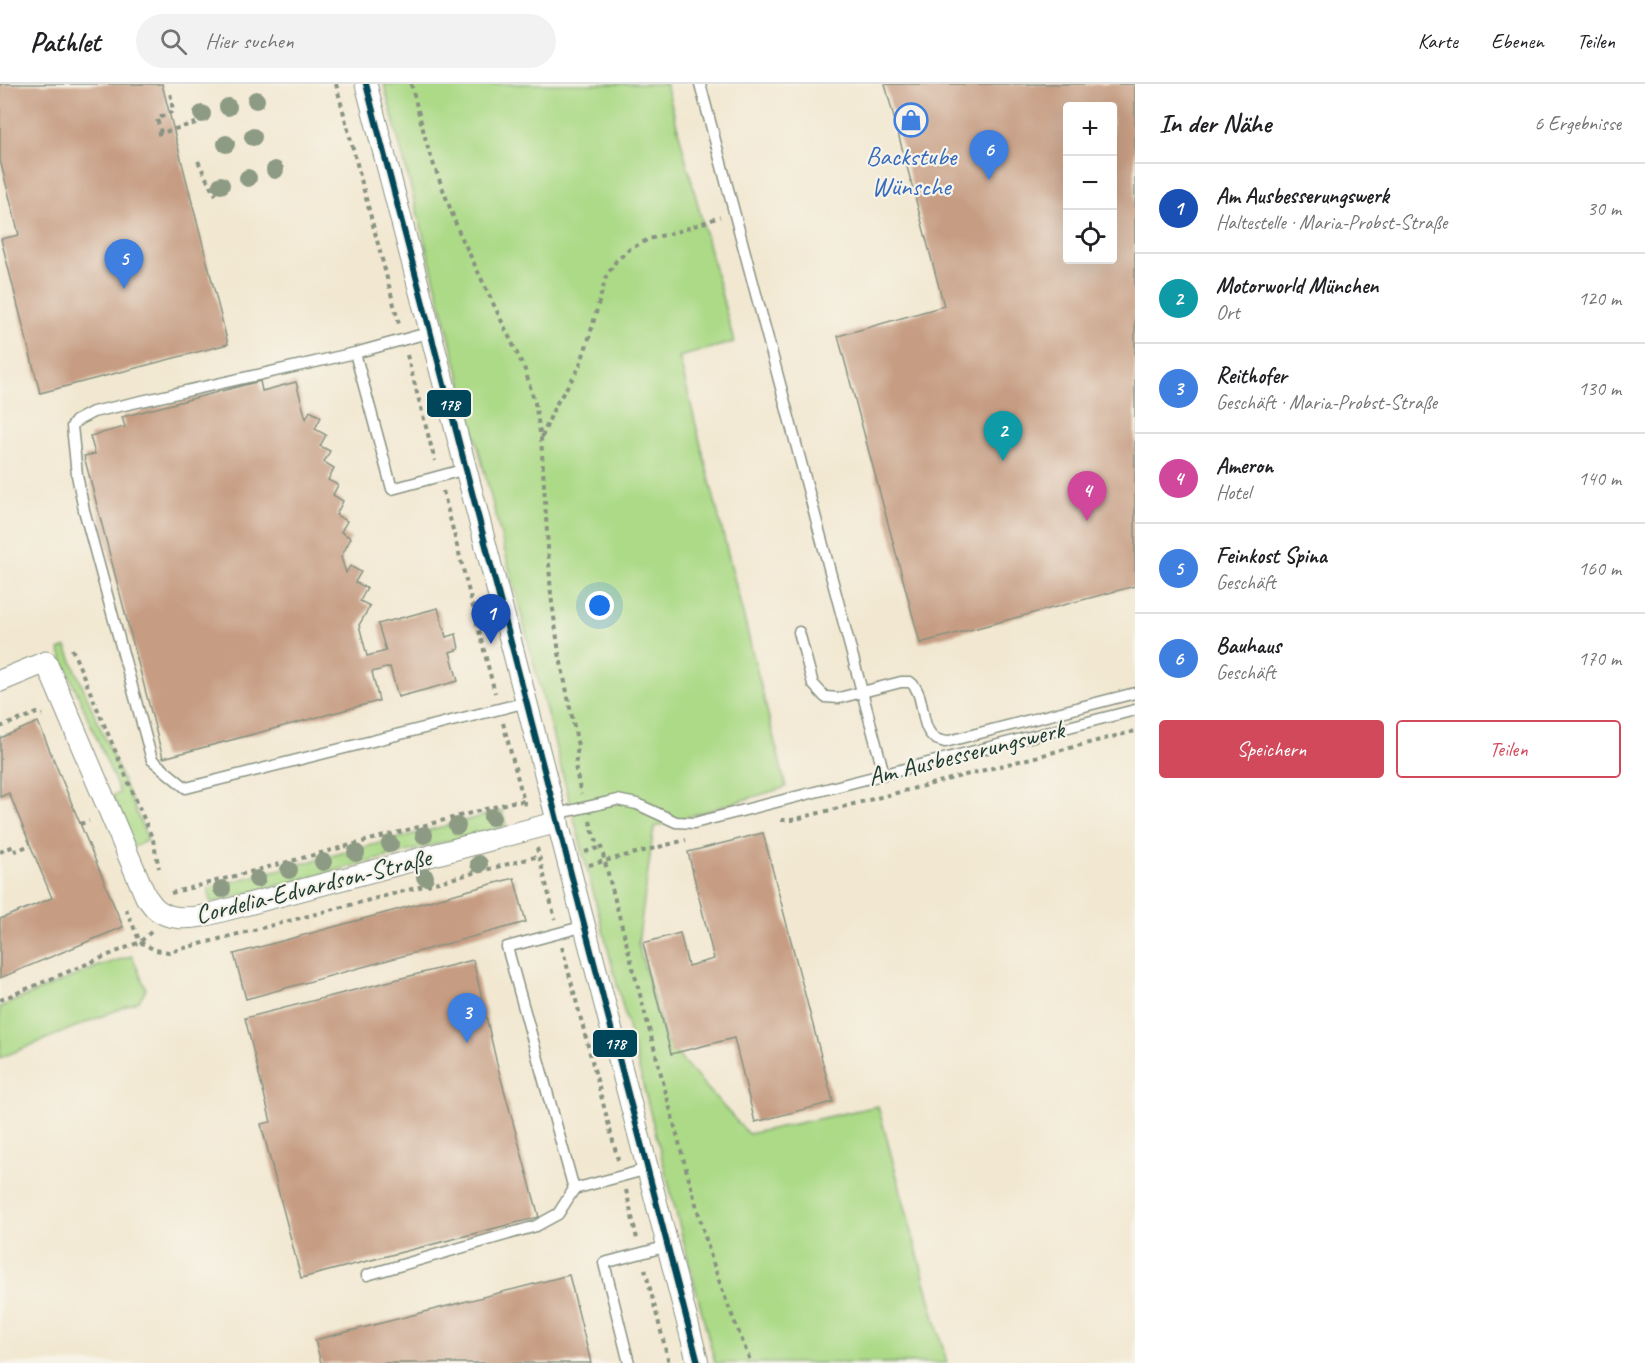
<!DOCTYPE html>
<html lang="de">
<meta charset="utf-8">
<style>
body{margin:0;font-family:Caveat,sans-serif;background:#f2f2f2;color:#202124}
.controls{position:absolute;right:18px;top:18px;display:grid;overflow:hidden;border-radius:6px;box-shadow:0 6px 24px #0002}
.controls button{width:54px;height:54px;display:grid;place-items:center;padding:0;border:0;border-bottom:2px solid #e0e0e0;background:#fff;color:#202124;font:30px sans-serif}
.you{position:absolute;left:600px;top:522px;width:21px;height:21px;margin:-15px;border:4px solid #fff;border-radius:50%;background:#1a73e8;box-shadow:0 0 0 9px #1a73e833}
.badge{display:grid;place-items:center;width:39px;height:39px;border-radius:50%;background:#d1495b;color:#fff;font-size:20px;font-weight:700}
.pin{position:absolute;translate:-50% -50px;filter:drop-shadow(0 2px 3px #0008)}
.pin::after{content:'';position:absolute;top:32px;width:21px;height:18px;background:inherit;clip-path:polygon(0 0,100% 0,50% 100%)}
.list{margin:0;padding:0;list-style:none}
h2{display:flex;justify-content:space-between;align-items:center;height:78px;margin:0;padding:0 24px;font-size:26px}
h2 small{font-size:20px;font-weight:400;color:#757577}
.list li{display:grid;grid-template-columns:39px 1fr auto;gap:18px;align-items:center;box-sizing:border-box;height:90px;padding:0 24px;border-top:2px solid #e0e0e0}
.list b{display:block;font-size:22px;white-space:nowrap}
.list p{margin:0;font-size:20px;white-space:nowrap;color:#757577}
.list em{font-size:20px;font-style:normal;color:#757577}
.actions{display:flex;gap:12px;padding:18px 24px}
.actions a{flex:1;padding:14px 0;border:2px solid #d1495b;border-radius:6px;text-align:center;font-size:21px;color:#d1495b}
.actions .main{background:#d1495b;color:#fff}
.icon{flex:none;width:33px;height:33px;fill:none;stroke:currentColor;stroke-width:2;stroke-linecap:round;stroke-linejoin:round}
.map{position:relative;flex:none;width:1135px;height:1279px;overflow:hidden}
header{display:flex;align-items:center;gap:36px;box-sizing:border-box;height:84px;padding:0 30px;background:#fff;border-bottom:2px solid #e0e0e0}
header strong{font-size:28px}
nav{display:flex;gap:33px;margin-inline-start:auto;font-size:21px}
.search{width:420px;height:54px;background:#f2f2f2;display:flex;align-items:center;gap:15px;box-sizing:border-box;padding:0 21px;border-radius:33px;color:#757577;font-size:22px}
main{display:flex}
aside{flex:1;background:#fff}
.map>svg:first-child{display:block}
</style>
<header>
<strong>Pathlet</strong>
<div class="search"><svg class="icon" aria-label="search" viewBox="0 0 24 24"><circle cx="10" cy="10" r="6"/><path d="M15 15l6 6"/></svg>Hier suchen</div>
<nav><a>Karte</a><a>Ebenen</a><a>Teilen</a></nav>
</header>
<main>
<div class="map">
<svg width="1135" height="1279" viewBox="0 0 1135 1279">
<rect width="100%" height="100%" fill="#f7f3e8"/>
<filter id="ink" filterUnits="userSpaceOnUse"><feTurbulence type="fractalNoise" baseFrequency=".0167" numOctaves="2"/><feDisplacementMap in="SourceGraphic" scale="12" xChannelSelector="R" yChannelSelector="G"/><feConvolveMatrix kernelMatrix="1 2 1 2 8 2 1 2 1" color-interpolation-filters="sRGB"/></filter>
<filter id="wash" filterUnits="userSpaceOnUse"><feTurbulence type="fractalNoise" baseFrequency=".008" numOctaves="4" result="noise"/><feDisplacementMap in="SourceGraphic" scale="24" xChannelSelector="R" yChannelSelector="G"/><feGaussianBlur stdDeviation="1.35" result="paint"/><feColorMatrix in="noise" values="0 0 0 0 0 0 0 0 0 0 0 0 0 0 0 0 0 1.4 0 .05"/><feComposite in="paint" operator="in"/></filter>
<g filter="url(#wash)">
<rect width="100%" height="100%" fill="#f2e8d1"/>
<!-- green -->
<g fill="#acda87" stroke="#668c5e" stroke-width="1.5">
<polygon points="384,0 666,0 734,258 679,273 786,703 654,743 638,860 666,958 748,1050 878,1022 947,1279 715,1279"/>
<polygon points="66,563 148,756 133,763 112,712 120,709 59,566"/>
<polygon points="502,727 506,742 211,819 208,804"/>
<polygon points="132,872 146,905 139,917 0,974 0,923 99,882"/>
</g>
<g id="blocks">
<!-- building -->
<g fill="#c69d83" fill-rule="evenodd">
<polygon points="0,0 162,0 228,260 40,309 1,155 19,151 0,76"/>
<path d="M885 0H1135V502L920 559 838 252 944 222ZM1068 22H1112V176H1068Z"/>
<polygon points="260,297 262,307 296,298 306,335 310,327 321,333 315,345 326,351 320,362 330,367 324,378 334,384 328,396 338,401 333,411 343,417 336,431 347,437 341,448 351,454 341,473 346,489 350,482 361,488 355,498 367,504 360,517 370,522 359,541 367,572 386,567 378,540 438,524 446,553 456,550 459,565 450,568 458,597 398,613 390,583 372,588 379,617 163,674 84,372 95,370 90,352 125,343 122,333"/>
<polygon points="38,638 123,843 0,894 0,835 52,814 9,709 0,713 0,654"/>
<polygon points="763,749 833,1018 755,1038 734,954 671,970 643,859 680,849 688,882 714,875 688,768"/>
<polygon points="514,794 526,838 246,915 234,870"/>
<polygon points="473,876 497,980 539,1133 301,1194 261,1040 271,1038 245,934"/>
<polygon points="569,1191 591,1279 321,1279 315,1256"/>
</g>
</g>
</g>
<g filter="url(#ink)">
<use href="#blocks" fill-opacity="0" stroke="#889282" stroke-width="1.5"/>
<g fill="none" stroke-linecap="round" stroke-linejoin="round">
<!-- service casing -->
<g stroke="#889282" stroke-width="13">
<g id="service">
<polyline points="700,0 884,690"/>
<polyline points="431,248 355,269 392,405 466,385"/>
<polyline points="355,269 93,328 76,337 72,342 77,391 84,426 152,676 186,704 527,618"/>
<path d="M799 548 813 600 825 613 839 614 901 598H910C927 610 918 644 936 655 938 656 942 657 945 658L1135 609"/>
<polyline points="556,730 617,716 637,720 676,738 694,739 1135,626"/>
<polyline points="585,842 507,863 574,1105 648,1085"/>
<polyline points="367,1191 536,1142 558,1130 574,1105"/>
<polyline points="629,1279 604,1179 668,1162"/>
</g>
</g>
<!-- minor casing -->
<g stroke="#889282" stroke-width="23">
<g id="minor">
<polyline points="366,0 698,1279"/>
<path d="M0 597 46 578 146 813C149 816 152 821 155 824 168 836 187 835 203 832L558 738"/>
</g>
</g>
<!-- path -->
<g stroke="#889282" stroke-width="4" stroke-dasharray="4.5 4.5" stroke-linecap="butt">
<polyline points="336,0 399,240"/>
<polyline points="411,0 429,68 459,148 525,286 535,319 541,354 551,511 559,569 578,662 575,682 581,710"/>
<polyline points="161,49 157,35 173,27 170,8"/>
<polyline points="157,50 196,39"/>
<polyline points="198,77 211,104 216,111"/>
<polyline points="407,271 435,377"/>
<polyline points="542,353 555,322 579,284 589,254 606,193 616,177 630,165 649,155 683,146 720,133"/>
<polyline points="443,407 495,609"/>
<polyline points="72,565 153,756 159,784"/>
<polyline points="503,639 526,725"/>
<polyline points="0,643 37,629 43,631"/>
<polyline points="781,736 792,736 1135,647"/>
<polyline points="590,737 595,755 601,763 685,1081 710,1170 724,1211 751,1279"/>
<polyline points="80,740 89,737"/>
<polyline points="537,764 555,835"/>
<polyline points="0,768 14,762 16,767 30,761"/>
<polyline points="585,768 601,763"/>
<polyline points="589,781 686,756"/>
<polyline points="171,809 512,718 527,717"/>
<polyline points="126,825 140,858 155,866 169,868 539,772"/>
<polyline points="562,863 618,1076"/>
<polyline points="0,916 140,858 152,847"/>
<polyline points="626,1106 637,1155"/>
<polyline points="645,1185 669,1279"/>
</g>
<!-- service -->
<use href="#service" stroke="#fff" stroke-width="10"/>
<!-- minor -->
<use href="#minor" stroke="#fff" stroke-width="21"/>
<!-- bus-1 casing -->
<g stroke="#f7f3e8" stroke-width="10">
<polyline id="bus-1" points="366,0 698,1279"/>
</g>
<!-- bus-1 -->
<use href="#bus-1" stroke="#00465a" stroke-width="6"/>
</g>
<!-- trees -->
<g fill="#8d9b84">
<circle cx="256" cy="16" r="9"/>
<circle cx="228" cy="23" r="9"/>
<circle cx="202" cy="30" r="9"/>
<circle cx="253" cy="53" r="9"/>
<circle cx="226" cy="60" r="9"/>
<circle cx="275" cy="86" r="9"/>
<circle cx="248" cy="94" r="9"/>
<circle cx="221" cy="101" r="9"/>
<circle cx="492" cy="733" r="9"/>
<circle cx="457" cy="742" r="9"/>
<circle cx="424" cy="751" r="9"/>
<circle cx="390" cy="760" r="9"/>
<circle cx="356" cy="769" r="9"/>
<circle cx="323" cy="778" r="9"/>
<circle cx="479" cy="780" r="9"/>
<circle cx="289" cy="786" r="9"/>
<circle cx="425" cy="793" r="9"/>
<circle cx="257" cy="795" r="9"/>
<circle cx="222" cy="805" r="9"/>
</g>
</g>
<!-- icons -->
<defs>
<g id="shop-ring" transform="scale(1.725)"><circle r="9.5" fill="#f7f3e8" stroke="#3f7fe0" stroke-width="1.5"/><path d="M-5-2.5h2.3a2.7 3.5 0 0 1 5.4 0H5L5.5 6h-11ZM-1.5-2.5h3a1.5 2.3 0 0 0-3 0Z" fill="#3f7fe0"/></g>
</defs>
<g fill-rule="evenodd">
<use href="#shop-ring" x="911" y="36"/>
</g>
<g text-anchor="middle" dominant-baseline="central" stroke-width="4.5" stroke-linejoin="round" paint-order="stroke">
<!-- shop labels -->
<g font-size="26" fill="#366cbe" stroke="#f7f3e8">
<text x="911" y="72">Backstube<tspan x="911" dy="30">Wünsche</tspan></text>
</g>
<!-- street labels -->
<g font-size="26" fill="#1f3d34" stroke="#f7f3e8">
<text transform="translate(966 669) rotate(-14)">Am Ausbesserungswerk</text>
<text transform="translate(313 802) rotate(-14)">Cordelia-Edvardson-Straße</text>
</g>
</g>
<g stroke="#f7f3e8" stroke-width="2">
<rect x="426" y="305" width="46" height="29" rx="6" fill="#00465a"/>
<rect x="592" y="945" width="46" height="29" rx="6" fill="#00465a"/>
</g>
<g font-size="16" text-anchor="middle" font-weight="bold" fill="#fff">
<text x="449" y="326">178</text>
<text x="615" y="965">178</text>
</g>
</svg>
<div class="controls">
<button>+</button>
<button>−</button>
<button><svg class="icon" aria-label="locate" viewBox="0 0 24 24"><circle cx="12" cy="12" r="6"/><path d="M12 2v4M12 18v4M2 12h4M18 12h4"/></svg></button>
</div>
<div class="you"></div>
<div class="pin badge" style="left:491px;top:560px;background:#1a4fb4">1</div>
<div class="pin badge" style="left:1003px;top:377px;background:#0f9aa8">2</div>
<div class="pin badge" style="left:467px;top:959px;background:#3f7fe0">3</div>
<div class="pin badge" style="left:1087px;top:437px;background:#d1479c">4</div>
<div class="pin badge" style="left:124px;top:205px;background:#3f7fe0">5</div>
<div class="pin badge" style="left:989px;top:96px;background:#3f7fe0">6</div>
</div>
<aside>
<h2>In der Nähe<small>6 Ergebnisse</small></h2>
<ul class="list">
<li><span class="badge" style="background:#1a4fb4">1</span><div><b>Am Ausbesserungswerk</b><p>Haltestelle · Maria-Probst-Straße</p></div><em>30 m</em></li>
<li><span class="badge" style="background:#0f9aa8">2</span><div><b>Motorworld München</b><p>Ort</p></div><em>120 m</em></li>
<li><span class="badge" style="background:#3f7fe0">3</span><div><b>Reithofer</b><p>Geschäft · Maria-Probst-Straße</p></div><em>130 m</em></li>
<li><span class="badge" style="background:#d1479c">4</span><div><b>Ameron</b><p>Hotel</p></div><em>140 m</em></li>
<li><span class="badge" style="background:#3f7fe0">5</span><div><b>Feinkost Spina</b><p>Geschäft</p></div><em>160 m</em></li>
<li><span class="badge" style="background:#3f7fe0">6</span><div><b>Bauhaus</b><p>Geschäft</p></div><em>170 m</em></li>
</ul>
<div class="actions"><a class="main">Speichern</a><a>Teilen</a></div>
</aside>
</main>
